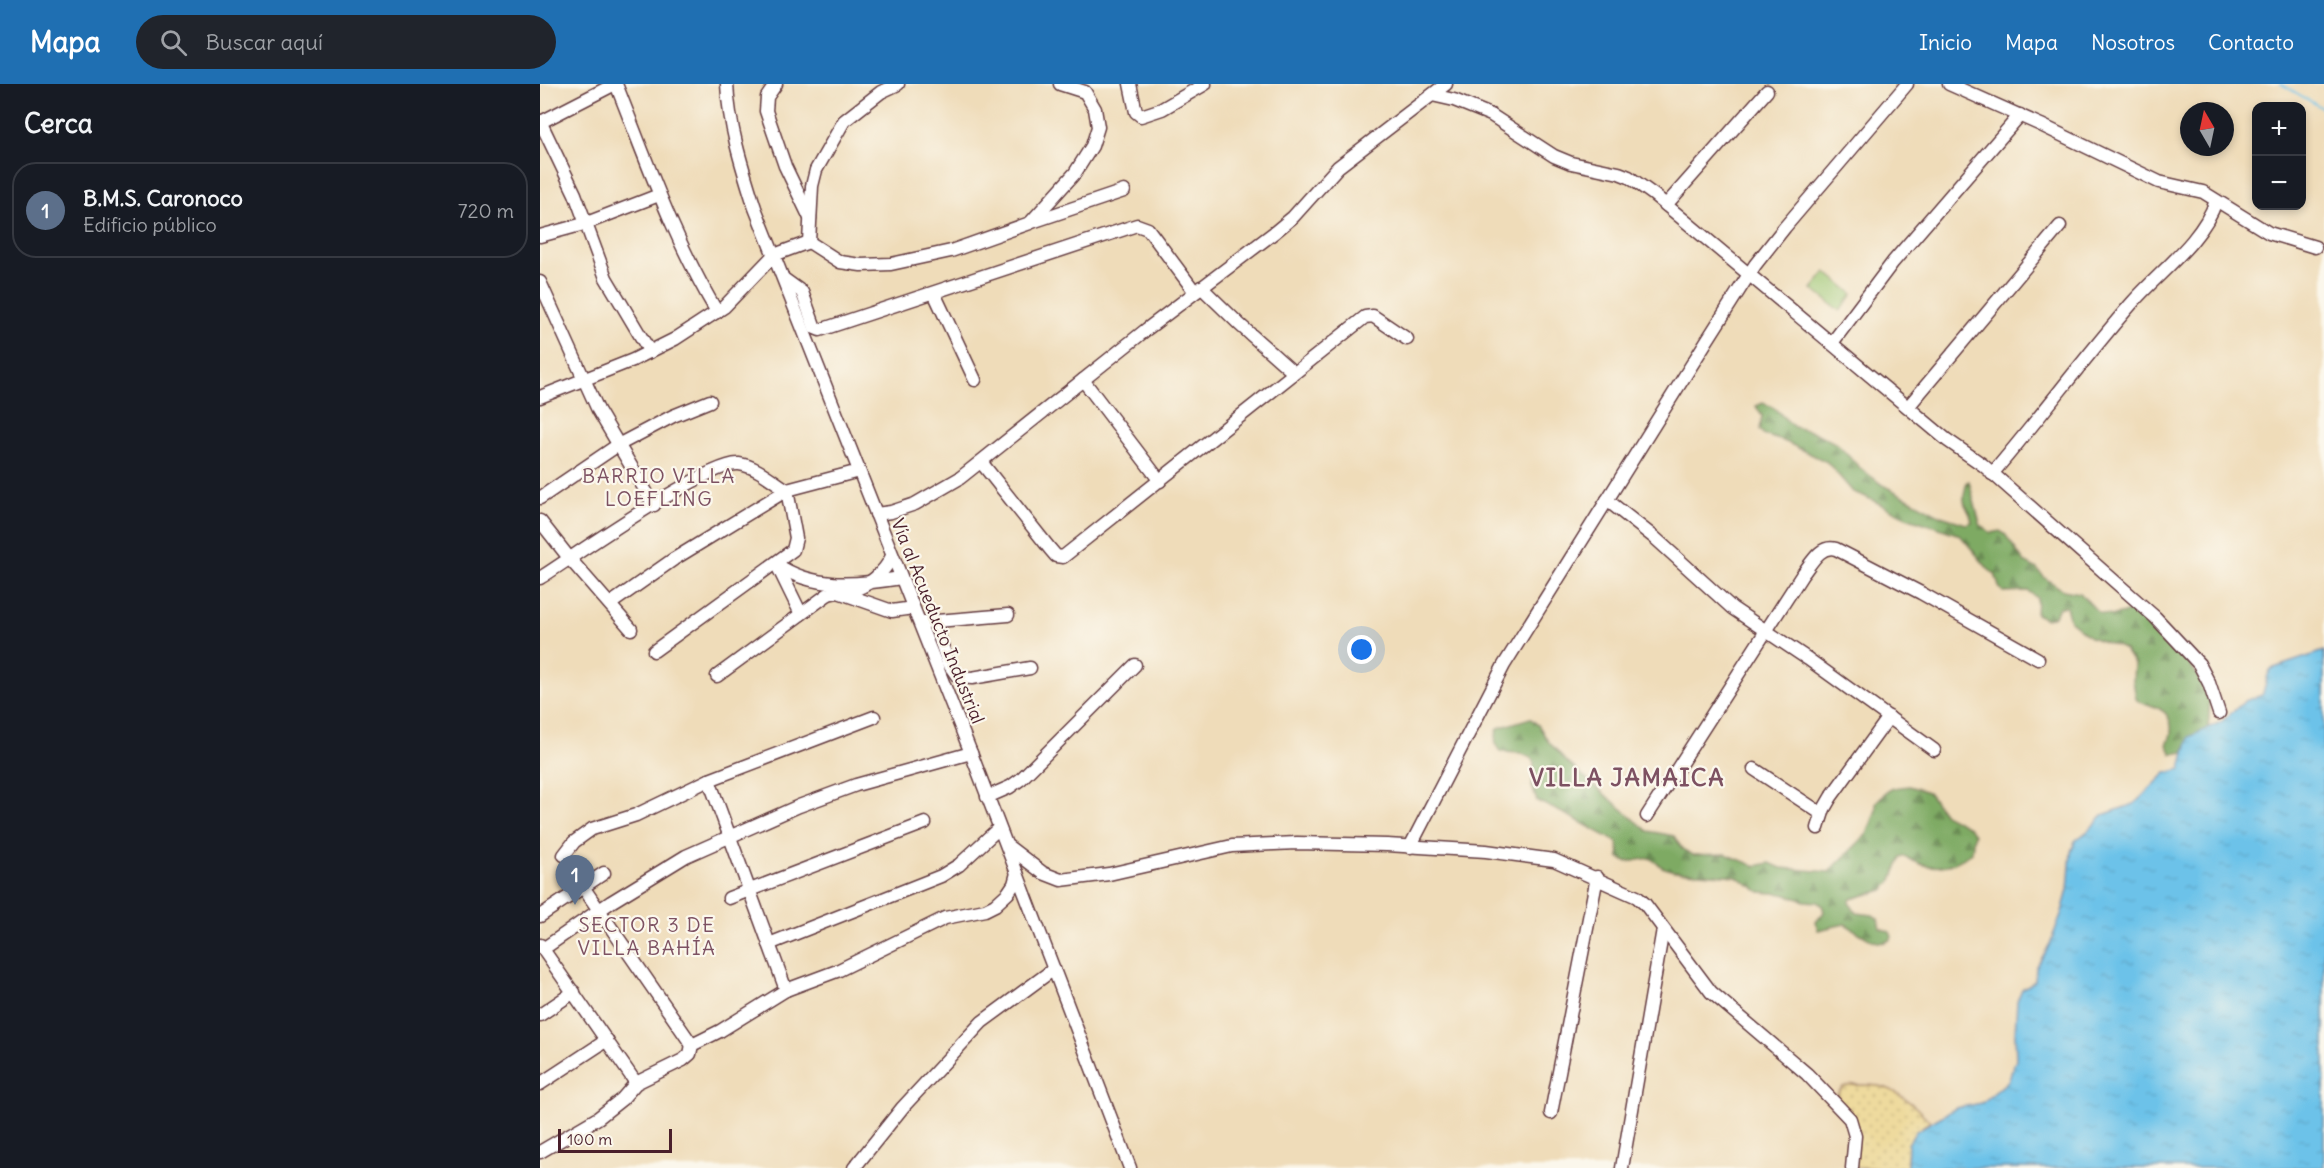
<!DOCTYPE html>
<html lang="es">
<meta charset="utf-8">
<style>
body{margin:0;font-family:Delius,sans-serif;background:#20242c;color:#f1f3f6}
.controls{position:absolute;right:18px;top:18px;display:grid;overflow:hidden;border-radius:12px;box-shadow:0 3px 9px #0003}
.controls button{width:54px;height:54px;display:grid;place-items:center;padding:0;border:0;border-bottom:2px solid #363941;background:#171b24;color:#f1f3f6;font:30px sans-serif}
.compass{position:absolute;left:1640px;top:18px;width:54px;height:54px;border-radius:50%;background:#171b24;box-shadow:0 3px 9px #0003;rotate:351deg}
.scale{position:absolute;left:18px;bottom:15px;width:114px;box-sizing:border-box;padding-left:6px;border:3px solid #4a1f2b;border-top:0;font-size:16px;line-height:21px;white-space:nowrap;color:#4a1f2b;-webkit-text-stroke:4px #fbf7ec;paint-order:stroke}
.you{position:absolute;left:822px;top:566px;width:21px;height:21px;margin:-15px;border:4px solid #fff;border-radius:50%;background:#1a73e8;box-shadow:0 0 0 9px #1a73e833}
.badge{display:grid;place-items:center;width:39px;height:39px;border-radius:50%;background:#1f6fb2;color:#fff;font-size:20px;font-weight:700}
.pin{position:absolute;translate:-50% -50px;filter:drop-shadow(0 2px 3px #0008)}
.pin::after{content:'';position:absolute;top:32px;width:21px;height:18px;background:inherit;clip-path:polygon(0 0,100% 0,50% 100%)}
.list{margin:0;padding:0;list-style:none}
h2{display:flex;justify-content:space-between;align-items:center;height:78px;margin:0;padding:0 24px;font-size:26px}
h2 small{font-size:20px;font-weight:400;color:#9ea1a6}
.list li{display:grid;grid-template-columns:39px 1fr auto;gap:18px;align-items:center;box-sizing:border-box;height:96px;margin:0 12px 12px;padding:0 12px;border:2px solid #363941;border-radius:24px}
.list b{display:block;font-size:22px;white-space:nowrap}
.list p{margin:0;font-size:20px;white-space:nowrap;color:#9ea1a6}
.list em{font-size:20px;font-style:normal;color:#9ea1a6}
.icon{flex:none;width:33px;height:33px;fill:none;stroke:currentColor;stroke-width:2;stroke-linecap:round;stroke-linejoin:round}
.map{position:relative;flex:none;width:1784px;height:1084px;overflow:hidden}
header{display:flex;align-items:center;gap:36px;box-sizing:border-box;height:84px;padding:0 30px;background:#1f6fb2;color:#fff}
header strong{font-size:28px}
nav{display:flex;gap:33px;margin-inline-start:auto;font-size:21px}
.search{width:420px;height:54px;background:#20242c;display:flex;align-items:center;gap:15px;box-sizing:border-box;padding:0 21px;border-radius:33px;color:#9ea1a6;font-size:22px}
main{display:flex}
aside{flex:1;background:#171b24}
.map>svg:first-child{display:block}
</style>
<header>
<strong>Mapa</strong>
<div class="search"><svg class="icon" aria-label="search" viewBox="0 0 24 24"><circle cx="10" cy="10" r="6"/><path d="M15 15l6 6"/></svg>Buscar aquí</div>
<nav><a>Inicio</a><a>Mapa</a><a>Nosotros</a><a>Contacto</a></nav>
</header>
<main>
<aside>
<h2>Cerca<small></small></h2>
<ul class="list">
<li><span class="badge" style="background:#5c6f8a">1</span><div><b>B.M.S. Caronoco</b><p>Edificio público</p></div><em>720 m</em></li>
</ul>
</aside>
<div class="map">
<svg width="1784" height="1084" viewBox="0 0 1784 1084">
<defs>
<pattern id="forest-firs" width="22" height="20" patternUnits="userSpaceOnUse" patternTransform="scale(1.5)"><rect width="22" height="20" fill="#7eaa63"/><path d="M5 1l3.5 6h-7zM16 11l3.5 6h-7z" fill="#698a52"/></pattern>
<pattern id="sand-dots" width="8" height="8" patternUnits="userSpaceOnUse" patternTransform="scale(1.5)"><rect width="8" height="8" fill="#eeda9e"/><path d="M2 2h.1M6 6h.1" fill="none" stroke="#cebb88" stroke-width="1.8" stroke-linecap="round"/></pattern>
<pattern id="water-ripples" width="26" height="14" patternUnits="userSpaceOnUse" patternTransform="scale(1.5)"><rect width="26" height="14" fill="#6cc2e9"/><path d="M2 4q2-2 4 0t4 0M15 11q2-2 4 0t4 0" fill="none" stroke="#5fa6c8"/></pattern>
</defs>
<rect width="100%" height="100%" fill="#fbf7ec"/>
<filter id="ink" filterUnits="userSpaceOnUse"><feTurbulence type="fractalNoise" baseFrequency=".0167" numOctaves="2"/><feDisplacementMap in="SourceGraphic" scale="12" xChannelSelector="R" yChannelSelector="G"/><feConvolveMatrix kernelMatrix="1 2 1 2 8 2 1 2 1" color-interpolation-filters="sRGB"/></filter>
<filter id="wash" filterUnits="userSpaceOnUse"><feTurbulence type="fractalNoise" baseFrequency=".008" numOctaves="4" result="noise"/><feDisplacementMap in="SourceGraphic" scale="24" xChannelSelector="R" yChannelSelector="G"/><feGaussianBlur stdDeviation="1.35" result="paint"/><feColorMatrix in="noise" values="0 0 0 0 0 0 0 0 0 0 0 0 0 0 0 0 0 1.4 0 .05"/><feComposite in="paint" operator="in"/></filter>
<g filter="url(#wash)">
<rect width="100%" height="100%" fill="#efdcb9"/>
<!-- forest -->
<g fill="url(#forest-firs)" stroke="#646447" stroke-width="1.5">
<path d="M1223 319 1234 324 1254 343 1274 348 1297 360 1319 383 1341 400 1401 432 1426 440 1432 438C1428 416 1419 427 1427 398L1429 397 1440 440 1451 449 1460 447 1465 450 1484 478 1496 484 1505 494 1523 506 1540 509 1559 529 1572 532 1588 528 1599 530 1608 538 1647 577 1666 602 1670 616 1668 645C1652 657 1652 647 1644 668L1632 670 1627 661C1635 645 1632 628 1613 622 1606 620 1602 621 1596 615L1593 596 1594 580 1585 566 1579 563 1550 553 1530 537 1526 523H1519L1515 532 1506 535 1496 530 1497 514 1488 507 1463 508 1459 503 1455 490 1449 486 1420 451 1366 433 1324 412 1313 408 1287 378 1246 358 1224 351 1220 346 1222 332 1216 322Z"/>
<path d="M990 634 999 642 1008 657 1028 679 1108 747 1134 752 1142 765 1153 771 1186 770 1215 782 1230 779 1241 784 1289 788 1327 750 1336 726V718L1346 708 1353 704 1369 702 1388 708 1404 730 1429 743 1434 750 1432 768C1411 786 1388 787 1364 772L1361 773 1351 798 1343 806 1311 815 1309 819 1317 829 1333 831 1338 835 1340 844 1350 848 1352 853C1341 869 1317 846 1305 840L1278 846 1276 838 1284 828 1282 821 1277 818 1265 817 1243 810 1220 808 1196 792 1134 787 1122 783 1110 774 1086 778 1079 774 1078 760 1075 757 1031 733 997 717 992 703 994 679 991 674 980 669 961 668C953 660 955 654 958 644Z"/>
</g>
<!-- sand -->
<path fill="url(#sand-dots)" stroke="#9c7c64" stroke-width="1.5" d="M1313 1001C1321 1001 1329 1001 1338 1002 1356 1004 1378 1024 1390 1038 1370 1048 1366 1063 1367 1084H1312L1315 1052 1292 1016 1303 1003Z"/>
<!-- garden -->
<polygon fill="#9dc571" stroke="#74724e" stroke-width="1.5" points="1286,188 1313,210 1300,227 1272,205"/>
<!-- water -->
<path fill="url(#water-ripples)" stroke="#5b708a" stroke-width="1.5" d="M1784 567V1084H1367L1368 1060 1376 1047 1416 1024 1442 1019 1468 997 1476 975 1475 950 1477 917 1482 905 1495 897 1496 884 1510 860 1522 828 1528 806 1531 768 1535 757 1549 746 1563 731 1594 720 1626 689 1641 685 1649 653 1681 638 1705 617 1722 611C1727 602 1725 593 1731 585Z"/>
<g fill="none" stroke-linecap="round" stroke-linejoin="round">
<!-- stream -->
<polyline stroke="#6cc2e9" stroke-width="2" points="1741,0 1784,25"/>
</g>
</g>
<g filter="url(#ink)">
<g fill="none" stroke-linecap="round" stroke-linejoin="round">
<!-- minor casing -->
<g stroke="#633b40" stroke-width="15">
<g id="minor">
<path d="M76 0C108 80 133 154 177 228"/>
<path d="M187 0C189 43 202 83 215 124L431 669 590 1084"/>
<polyline points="236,0 227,13 226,27 245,82 270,134"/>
<polyline points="590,0 596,28 601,32 622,25 665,0"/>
<polyline points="1409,0 1501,41 1619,98 1663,108 1729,149 1775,163"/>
<polyline points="892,11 914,16 951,31 1014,72 1031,79 1079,89 1089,93 1114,111 1407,356 1443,381 1615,533 1659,580 1669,599 1679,629"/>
<polyline points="0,37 35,110 66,194 110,268"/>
<polyline points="1,38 75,0"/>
<polyline points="1126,121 1227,7"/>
<polyline points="492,138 584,107"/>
<polyline points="0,152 44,140 119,111"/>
<polyline points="269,158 300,178 321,181 351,180 411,167 490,139 535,89 552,62 558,43 555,25 545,8 520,0"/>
<polyline points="269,158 272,102 276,86 304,37 341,8 358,0"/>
<polyline points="244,195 262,208 275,244 280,246 597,141 608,145 655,208"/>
<polyline points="0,198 58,326 114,421"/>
<polyline points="661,203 699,240 754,289"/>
<polyline points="394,209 435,296"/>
<polyline points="1292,259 1353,178 1480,31"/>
<polyline points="543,296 620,397"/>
<polyline points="0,313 93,276 135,255 184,223 234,171 269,158"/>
<polyline points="1368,323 1520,142"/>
<polyline points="441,378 510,465 516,472 523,473 825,233 833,232 867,255"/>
<path d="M1452 390C1500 334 1544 274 1592 219 1619 188 1662 158 1676 117"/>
<polyline points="0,414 78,361 133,332 170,317"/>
<polyline points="1067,416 1115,454 1192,524 1268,575 1394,666"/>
<polyline points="336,430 351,428 375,420 420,394 607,245 735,148 753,133 798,83 906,0"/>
<polyline points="0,437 30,475 91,545"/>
<path d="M236 480C273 506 318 501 361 494"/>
<polyline points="237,481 261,530"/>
<path d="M0 494C33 473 169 377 199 380 216 382 233 397 247 406L256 454 253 466 114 567"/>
<polyline points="301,509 352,527 373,524"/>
<polyline points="70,520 134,475 247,406 319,387"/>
<polyline points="394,537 408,579 418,593 432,594 490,584"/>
<polyline points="385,538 468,531"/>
<path d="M177 592 287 511C294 507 302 509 310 507 328 503 345 488 352 472"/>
<polyline points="1214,685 1282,730"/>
<polyline points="169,696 246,906"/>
<polyline points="447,713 470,703 481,695 595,581"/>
<path d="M1107 732 1262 491C1271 480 1280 460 1296 465L1381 509 1498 575"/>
<polyline points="1278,744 1284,725 1291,713 1349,633"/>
<polyline points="469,763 503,789 521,796 569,790 692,762 757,759 847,761 946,767 1014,776 1097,813 1105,820 1171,908 1267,990 1310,1035 1315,1052 1312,1084"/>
<polyline points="870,763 964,581 1166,258 1215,181 1245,143 1367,0"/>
<polyline points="24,771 34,758 52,745 96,731 169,696 334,633"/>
<polyline points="43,803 152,961"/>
<polyline points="189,814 385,739"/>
<polyline points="0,832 64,789"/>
<polyline points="229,860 401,792 419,781 459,744"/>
<polyline points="0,861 96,999"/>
<polyline points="3,865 71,818 146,772 259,722 316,701 431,669"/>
<polyline points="0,931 34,908"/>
<polyline points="0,1000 67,956"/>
<polyline points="1011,1029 1057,793"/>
<polyline points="0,1068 58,1034 82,1015 96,999 143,976 150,970 152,961 180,947 246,906 297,887 405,834 445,826 455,821 468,809 474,800 477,789"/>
<polyline points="314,1084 363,1023 442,938 514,885"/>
<polyline points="1082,1084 1123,845"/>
</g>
</g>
<!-- minor -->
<use href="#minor" stroke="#fff" stroke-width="12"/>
</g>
</g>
<g text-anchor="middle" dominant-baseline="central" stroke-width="4.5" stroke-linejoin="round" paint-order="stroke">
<!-- street labels -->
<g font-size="18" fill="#4a1f2b" stroke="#fbf7ec">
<text transform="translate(398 537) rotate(68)">Vía al Acueducto Industrial</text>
</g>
<!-- neighbourhood labels -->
<g font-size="20" letter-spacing="1.5" fill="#7d5162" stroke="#fbf7ec">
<text x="119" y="391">BARRIO VILLA<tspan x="119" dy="23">LOEFLING</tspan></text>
<text x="107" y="840">SECTOR 3 DE<tspan x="107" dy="23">VILLA BAHÍA</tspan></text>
</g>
<!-- district labels -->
<g font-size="24" font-weight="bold" letter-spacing="1.5" fill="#7d5162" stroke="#fbf7ec">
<text x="1087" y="693">VILLA JAMAICA</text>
</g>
</g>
</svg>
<div class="controls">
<button>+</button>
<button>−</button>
</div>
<svg class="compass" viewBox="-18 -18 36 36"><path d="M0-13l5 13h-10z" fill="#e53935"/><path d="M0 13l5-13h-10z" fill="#9ea1a6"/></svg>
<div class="scale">100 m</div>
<div class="you"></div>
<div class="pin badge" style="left:35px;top:821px;background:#5c6f8a">1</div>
</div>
</main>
